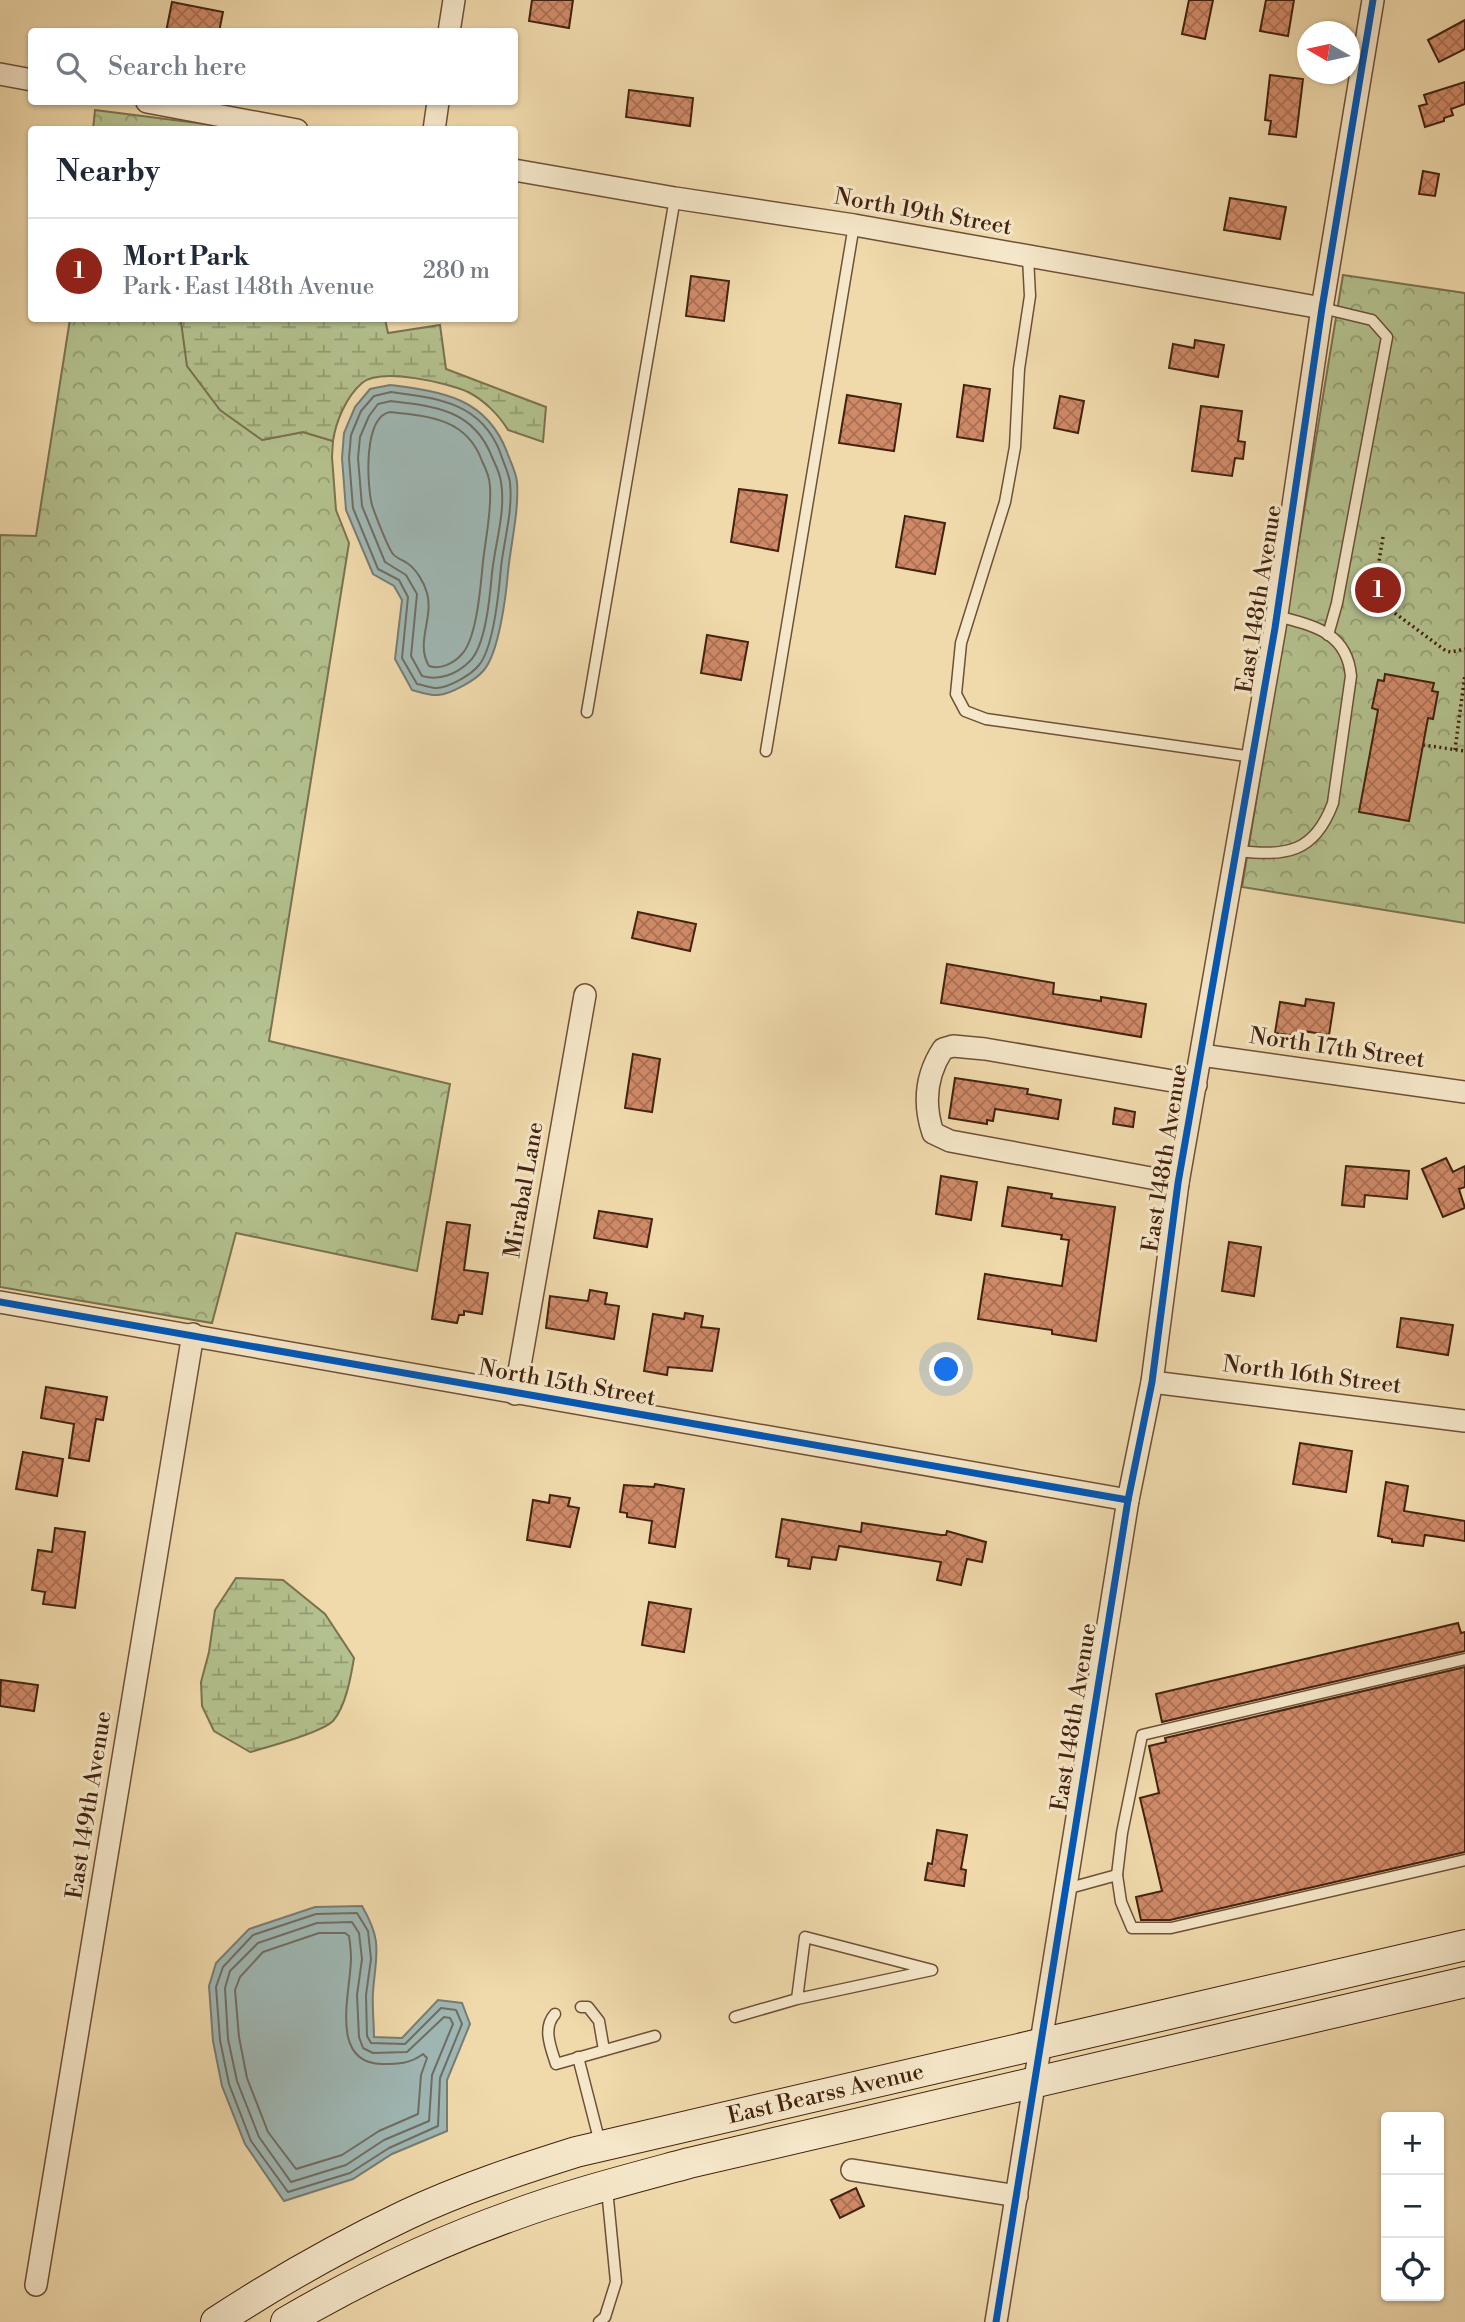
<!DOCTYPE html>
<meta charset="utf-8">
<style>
body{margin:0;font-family:"Libre Bodoni",serif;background:#f2f2f3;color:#1f2937}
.controls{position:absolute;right:21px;bottom:21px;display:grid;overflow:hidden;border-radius:7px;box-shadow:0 2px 5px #0004}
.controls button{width:63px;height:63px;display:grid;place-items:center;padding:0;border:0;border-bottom:2px solid #e0e1e3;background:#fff;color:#1f2937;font:35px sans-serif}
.compass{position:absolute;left:1297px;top:21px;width:63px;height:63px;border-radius:50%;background:#fff;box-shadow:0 2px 5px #0004;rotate:279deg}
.you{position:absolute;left:947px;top:1370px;width:24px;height:24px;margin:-18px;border:5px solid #fff;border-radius:50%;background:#1a73e8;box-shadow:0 0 0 10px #1a73e833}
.badge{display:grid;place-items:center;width:46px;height:46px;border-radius:50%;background:#8f2418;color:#fff;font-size:23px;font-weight:700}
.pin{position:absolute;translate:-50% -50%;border:4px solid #fff;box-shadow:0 2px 7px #0006}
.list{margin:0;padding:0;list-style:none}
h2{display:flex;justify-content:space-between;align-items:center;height:91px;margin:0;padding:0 28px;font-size:30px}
h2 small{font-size:23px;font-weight:400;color:#747a83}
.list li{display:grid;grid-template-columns:46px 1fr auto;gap:21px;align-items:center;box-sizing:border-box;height:105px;padding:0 28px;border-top:2px solid #e0e1e3}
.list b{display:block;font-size:26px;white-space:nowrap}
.list p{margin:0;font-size:23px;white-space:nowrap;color:#747a83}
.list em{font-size:23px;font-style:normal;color:#747a83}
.icon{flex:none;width:38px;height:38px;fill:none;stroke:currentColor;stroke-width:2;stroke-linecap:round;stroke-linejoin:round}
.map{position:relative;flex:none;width:1465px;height:2322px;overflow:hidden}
.search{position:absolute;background:#fff;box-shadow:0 2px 5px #0004;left:28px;top:28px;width:490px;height:77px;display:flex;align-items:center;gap:18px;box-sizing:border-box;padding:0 24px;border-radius:7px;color:#747a83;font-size:26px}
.panel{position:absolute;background:#fff;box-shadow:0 2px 5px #0004;left:28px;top:126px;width:490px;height:196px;border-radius:7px}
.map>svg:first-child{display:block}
</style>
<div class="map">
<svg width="1465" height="2322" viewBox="0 0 1465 2322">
<defs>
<pattern id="forest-crowns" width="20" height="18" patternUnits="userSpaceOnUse" patternTransform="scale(1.75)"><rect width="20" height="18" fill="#b3c18e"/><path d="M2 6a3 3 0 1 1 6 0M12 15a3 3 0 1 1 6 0" fill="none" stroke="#939c73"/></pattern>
<pattern id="wetland-marsh" width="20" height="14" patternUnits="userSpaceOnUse" patternTransform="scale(1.75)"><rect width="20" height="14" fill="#b3c18e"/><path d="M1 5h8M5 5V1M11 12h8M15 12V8" fill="none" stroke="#939c73"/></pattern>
<pattern id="building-cross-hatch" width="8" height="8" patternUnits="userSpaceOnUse" patternTransform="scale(1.75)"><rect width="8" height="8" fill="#d08a68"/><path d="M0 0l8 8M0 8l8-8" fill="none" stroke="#aa7054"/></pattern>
</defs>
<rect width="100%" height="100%" fill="#f0daac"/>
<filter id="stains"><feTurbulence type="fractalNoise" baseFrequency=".00286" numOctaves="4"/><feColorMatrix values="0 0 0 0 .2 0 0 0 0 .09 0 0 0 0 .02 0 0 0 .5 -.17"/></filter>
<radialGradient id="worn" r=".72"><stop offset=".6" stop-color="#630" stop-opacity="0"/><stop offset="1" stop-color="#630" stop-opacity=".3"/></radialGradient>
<!-- forest -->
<g fill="url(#forest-crowns)" stroke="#7b724f" stroke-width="2">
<polygon points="95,110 221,126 238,130 93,130"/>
<polygon points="1343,275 1465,293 1465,923 1242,887"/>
<polygon points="70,319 185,319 181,323 262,440 303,432 333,441 332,457 336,510 349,543 269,1041 450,1084 417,1271 236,1233 212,1323 0,1287 0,535 36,536"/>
</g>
<!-- wetland -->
<g fill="url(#wetland-marsh)" stroke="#7b724f" stroke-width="2">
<path d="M185 318 385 319 388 333 440 325 446 369 546 407 543 442 508 430C499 415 484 400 468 392 448 383 381 367 362 383 346 397 336 421 333 441L303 432 262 440 220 410 187 366 181 322Z"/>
<path d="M236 1578 283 1580 325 1614 354 1658C351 1676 346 1706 333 1721 321 1733 268 1747 250 1752L214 1731 202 1706 201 1682 209 1652 215 1610Z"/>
</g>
<!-- water -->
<g fill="#9fb8b5" stroke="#7a7c73" stroke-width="2">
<path d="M390 385C442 392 486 397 507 452 510 461 516 472 517 482 519 512 511 542 508 572 506 596 499 652 484 670 476 680 451 694 438 695 430 696 420 692 412 690L395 659 402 600 394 586 373 574 346 510 342 458 344 433 355 407 370 389Z"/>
<path d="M362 1906C383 1942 376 1953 373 1992 372 2007 374 2023 374 2037L402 2038 438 2000 462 2003 470 2024 447 2080V2131L392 2154 353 2179 284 2201 245 2144 222 2086 213 2041 209 1986 216 1963 249 1929 315 1907Z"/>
</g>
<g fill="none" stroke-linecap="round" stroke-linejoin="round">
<!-- shore -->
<g stroke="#716d62" stroke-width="2">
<path d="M391 392C438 398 481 403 500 452 503 462 509 473 510 483 513 511 504 540 501 567 499 591 494 647 479 665 471 675 450 687 437 688 431 688 423 685 417 684L402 658 408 597 399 580 378 569 353 508 349 458 351 435 361 411 374 396Z"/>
<path d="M391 401C435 406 474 410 492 457 495 464 500 473 501 482 506 511 495 544 492 573 490 595 486 645 470 661 457 674 440 681 422 676L411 656 417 594 406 575 385 562 362 506 358 458 360 437 369 416 378 404Z"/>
<path d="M390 412C430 416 467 419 482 461 486 469 490 478 490 487 492 515 484 543 482 572 480 592 476 639 462 654 454 663 441 670 429 666 415 643 434 618 427 593 424 582 416 569 407 563 403 560 396 558 393 554 388 548 375 514 372 505 367 485 363 417 390 412Z"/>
<polygon points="316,1914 357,1913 368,1931 371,1959 366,1995 367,2036 371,2043 405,2044 441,2008 456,2010 462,2024 440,2078 438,2126 389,2148 350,2173 288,2192 251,2141 229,2084 220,2040 216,1987 223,1967 253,1935"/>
<polygon points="317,1923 352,1922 359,1933 362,1959 357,1995 359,2037 363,2048 373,2053 407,2052 444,2017 450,2018 453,2024 432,2075 429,2121 384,2140 346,2165 291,2182 259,2137 237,2081 228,2039 225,1988 230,1971 258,1943"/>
<path d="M319 1933H345L349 1936C350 1943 351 1951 351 1958 351 1991 328 2063 382 2064 398 2064 410 2064 423 2054L427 2058 421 2075 418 2114 379 2131 342 2155 296 2169 268 2132 247 2078 239 2037 235 1990 240 1977 263 1952Z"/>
</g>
</g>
<!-- building -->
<g fill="url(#building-cross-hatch)" stroke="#432210" stroke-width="2">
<polygon points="532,0 573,0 569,28 529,21"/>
<polygon points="1189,0 1213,0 1205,39 1182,34"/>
<polygon points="1266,0 1294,0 1288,36 1260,31"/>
<polygon points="172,2 223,12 219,32 166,32"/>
<polygon points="1465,20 1465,49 1439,62 1428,40"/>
<polygon points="1270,75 1303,79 1296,137 1269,134 1271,121 1265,120"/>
<polygon points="1465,82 1465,104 1451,109 1453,115 1444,118 1444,121 1425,127 1419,106 1427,104 1424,95"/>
<polygon points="629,90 693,98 690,126 626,117"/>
<polygon points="1423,171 1439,174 1435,196 1419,194"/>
<polygon points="1230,198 1286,207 1280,239 1224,230"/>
<polygon points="691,276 729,281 724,321 686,316"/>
<polygon points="1195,340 1224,345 1218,377 1169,368 1173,344 1194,348"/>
<polygon points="964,385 990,389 983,441 957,437"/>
<polygon points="847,395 901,404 894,451 839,443"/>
<polygon points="1060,396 1084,401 1078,433 1054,428"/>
<polygon points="1201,406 1242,411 1238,441 1245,442 1243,459 1235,458 1232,476 1192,471"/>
<polygon points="739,489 787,495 778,551 731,542"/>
<polygon points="905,516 945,523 935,574 896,567"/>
<polygon points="707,635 748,642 741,680 701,673"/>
<polygon points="1385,674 1434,683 1432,691 1438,692 1433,719 1428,718 1409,821 1359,812 1378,710 1372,708 1378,680 1384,681"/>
<polygon points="638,912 696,924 690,951 632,938"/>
<polygon points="947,964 1054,983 1053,994 1101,1001 1101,997 1146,1004 1141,1037 941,1003"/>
<polygon points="1306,999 1334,1003 1329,1035 1303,1031 1302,1037 1275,1033 1280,1002 1305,1006"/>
<polygon points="633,1054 660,1059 652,1112 625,1108"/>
<polygon points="955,1078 1028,1089 1027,1094 1061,1100 1058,1119 995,1109 993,1121 987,1120 987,1124 949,1118"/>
<polygon points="1115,1108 1135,1112 1133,1127 1113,1124"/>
<polygon points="1446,1158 1453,1172 1465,1166 1465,1187 1459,1189 1465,1208 1443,1217 1422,1169"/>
<polygon points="1346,1166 1409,1171 1407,1199 1365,1195 1364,1207 1342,1205"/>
<polygon points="941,1176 977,1182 971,1220 936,1214"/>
<polygon points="1008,1187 1052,1194 1051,1198 1115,1207 1096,1341 1052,1334 1052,1330 978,1319 985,1274 1062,1286 1069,1240 1061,1239 1062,1235 1002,1226"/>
<polygon points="599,1211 652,1219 647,1247 594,1238"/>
<polygon points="447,1222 470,1225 464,1270 488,1273 482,1314 464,1311 464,1315 459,1315 457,1323 432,1319"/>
<polygon points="1229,1242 1261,1247 1254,1296 1222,1291"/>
<polygon points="590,1290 607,1293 605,1304 619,1306 614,1339 546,1328 550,1296 588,1301"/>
<polygon points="685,1313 703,1316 701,1327 719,1329 712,1371 668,1367 667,1375 644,1371 653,1314 684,1319"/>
<polygon points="1401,1318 1453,1325 1448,1355 1397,1347"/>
<polygon points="46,1387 107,1397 103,1420 96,1419 89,1461 69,1458 74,1424 41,1418"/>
<polygon points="1300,1443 1352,1451 1346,1492 1293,1484"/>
<polygon points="23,1452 63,1459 57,1496 16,1489"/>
<polygon points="1386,1482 1408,1486 1404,1511 1465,1521 1465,1541 1425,1535 1423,1546 1392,1542 1392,1539 1378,1536"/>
<polygon points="655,1484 684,1489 675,1547 649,1543 652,1521 627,1517 627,1513 620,1512 624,1485 654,1487"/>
<polygon points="550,1495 570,1498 568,1506 579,1508 570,1547 527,1540 533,1500 549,1503"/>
<polygon points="782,1519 861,1532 862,1523 941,1535 946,1535 947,1531 986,1542 982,1562 967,1559 961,1585 937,1580 941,1562 839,1546 836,1560 812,1557 810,1569 788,1566 789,1559 776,1557"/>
<polygon points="55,1528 85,1532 75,1608 43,1604 45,1592 32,1590 38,1550 52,1552"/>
<polygon points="649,1602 691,1609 684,1652 642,1645"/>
<polygon points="1458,1623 1461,1633 1465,1632 1465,1651 1162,1722 1156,1694"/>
<polygon points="1465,1667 1465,1852 1170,1920 1141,1920 1136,1897 1162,1891 1140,1798 1159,1793 1149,1746 1166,1742 1165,1738"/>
<polygon points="1,1680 38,1685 34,1711 0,1706"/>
<polygon points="937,1830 967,1835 961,1869 966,1870 964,1886 925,1880 928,1863 932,1864"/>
<polygon points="856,2188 864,2206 840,2218 831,2200"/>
</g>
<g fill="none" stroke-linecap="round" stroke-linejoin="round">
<!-- service casing -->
<g stroke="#6e5037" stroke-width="13">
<g id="service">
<polyline points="1028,257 1030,296 1019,369 1015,447 1005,502 961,643 956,694 965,711 986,719 1253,757"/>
<polyline points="1322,308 1372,320 1387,337 1337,603 1328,635"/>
<polyline points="587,712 675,198"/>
<polyline points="766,751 854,225"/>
<path d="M1237 851C1286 856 1314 854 1333 803L1351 676C1347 632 1314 626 1277 616"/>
<polyline points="1465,1659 1142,1735 1122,1833 1117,1875 1121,1902 1132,1928 1171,1928 1465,1860"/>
<polyline points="1066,1889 1117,1875"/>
<polyline points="581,2007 588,2007 599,2021 604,2050"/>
<path d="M555 2014C542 2028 551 2048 556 2064L655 2036"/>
<polyline points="735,2017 797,1999 932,1970 805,1937 797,1999"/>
<polyline points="578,2057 600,2143"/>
<polyline points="599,2322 605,2317 616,2282 607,2189"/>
</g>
</g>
<!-- minor casing -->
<g stroke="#6e5037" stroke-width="24">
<g id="minor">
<polyline points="449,32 454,0"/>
<polyline points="0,74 32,80"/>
<polyline points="147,102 297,130"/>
<polyline points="434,130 438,102"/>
<polyline points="514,170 675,198 854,225 1322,308"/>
<polyline points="1201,1055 1465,1092"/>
<path d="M1178 1183 950 1141 933 1133C923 1103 926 1075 943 1049L953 1046 985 1049 1196 1085"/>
<polyline points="0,1302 1128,1500"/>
<polyline points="1152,1382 1465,1421"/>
<polyline points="515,1394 585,995"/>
<polyline points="852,2170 1017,2196"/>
<polyline points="36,2285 193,1334"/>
<polyline points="996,2322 1128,1500 1152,1382 1178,1183 1275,628 1322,308 1373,0"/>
</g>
</g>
<!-- secondary casing -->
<g stroke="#432210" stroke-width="32">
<g id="secondary">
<path id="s1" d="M216 2322C277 2282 341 2246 406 2215 461 2189 519 2170 576 2152L1465 1945"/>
<path d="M286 2322C358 2280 435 2243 514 2215 571 2194 630 2179 689 2163L1465 1982"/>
</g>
</g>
<!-- path -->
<g stroke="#432210" stroke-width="3.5" stroke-dasharray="2 3.5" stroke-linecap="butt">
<polyline points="1383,537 1373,597 1446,651 1451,652 1465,649"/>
<polyline points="1354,594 1373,597"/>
<polyline points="1423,745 1465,751"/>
<polyline points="1455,750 1465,674"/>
</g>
<!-- service -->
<use href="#service" stroke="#f5e7c9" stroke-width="10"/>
<!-- minor -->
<use href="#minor" stroke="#f5e7c9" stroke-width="21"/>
<!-- secondary -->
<use href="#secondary" stroke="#f5e7c9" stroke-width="30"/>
<!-- cycleway casing -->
<g stroke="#f5e7c9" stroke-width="11">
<g id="cycleway">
<polyline points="0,1302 1128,1500"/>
<polyline points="996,2322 1128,1500 1152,1382 1178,1183 1275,628 1322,308 1373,0"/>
</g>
</g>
<!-- cycleway -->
<use href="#cycleway" stroke="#0057b8" stroke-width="7"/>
</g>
<g text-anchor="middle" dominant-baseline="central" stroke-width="6" stroke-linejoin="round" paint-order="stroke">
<!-- street labels -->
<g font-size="23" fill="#432210" stroke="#f5e7c9">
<text transform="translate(923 212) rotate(10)">North 19th Street</text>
<text transform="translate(1259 599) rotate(-81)">East 148th Avenue</text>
<text transform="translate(1337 1048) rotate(8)">North 17th Street</text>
<text transform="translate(1165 1158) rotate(-81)">East 148th Avenue</text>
<text transform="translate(524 1190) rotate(-80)">Mirabal Lane</text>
<text transform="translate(1312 1375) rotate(7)">North 16th Street</text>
<text transform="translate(567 1383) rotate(10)">North 15th Street</text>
<text transform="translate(1074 1717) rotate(-81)">East 148th Avenue</text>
<text transform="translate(89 1805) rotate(-81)">East 149th Avenue</text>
<text stroke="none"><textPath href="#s1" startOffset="656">East Bearss Avenue</textPath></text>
</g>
</g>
<rect width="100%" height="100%" filter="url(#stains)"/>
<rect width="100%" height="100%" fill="url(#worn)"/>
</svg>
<div class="controls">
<button>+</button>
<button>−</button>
<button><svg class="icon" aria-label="locate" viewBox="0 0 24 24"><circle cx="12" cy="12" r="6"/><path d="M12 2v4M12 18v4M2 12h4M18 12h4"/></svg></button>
</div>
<svg class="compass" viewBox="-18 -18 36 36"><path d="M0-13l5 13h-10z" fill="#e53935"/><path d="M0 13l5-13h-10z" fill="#747a83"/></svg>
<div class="you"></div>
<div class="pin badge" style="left:1378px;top:590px">1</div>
<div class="search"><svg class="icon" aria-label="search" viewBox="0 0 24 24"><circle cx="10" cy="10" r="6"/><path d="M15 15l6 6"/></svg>Search here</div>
<section class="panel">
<h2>Nearby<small></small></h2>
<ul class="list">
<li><span class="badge">1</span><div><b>Mort Park</b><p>Park · East 148th Avenue</p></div><em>280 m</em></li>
</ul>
</section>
</div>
